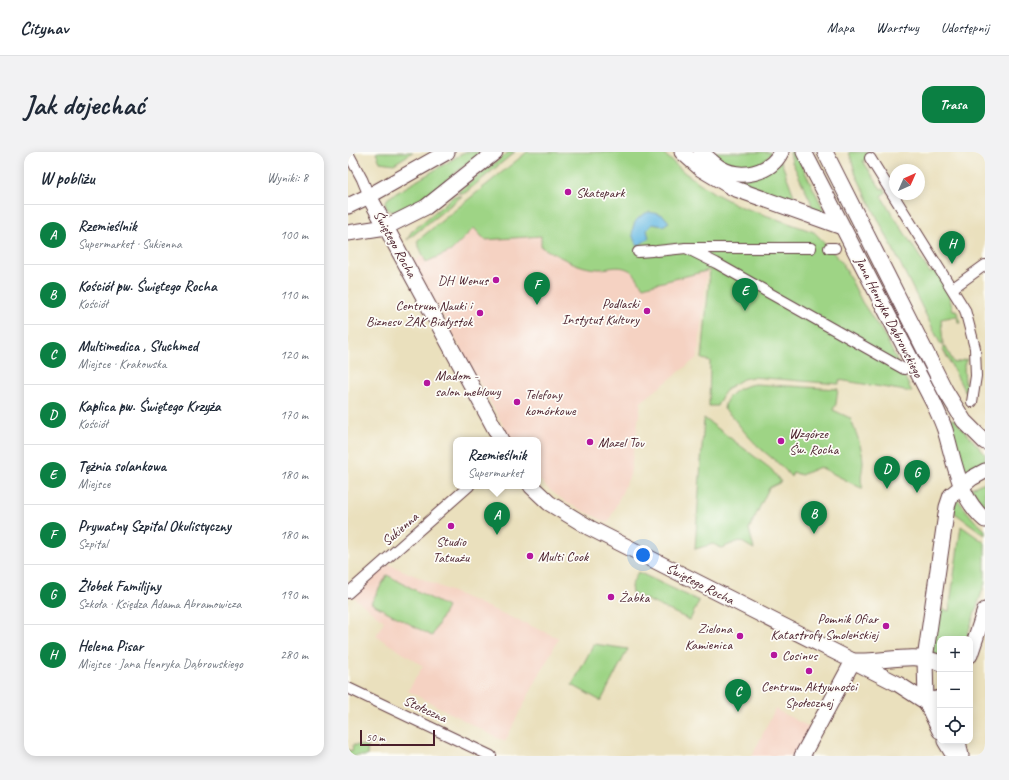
<!DOCTYPE html>
<html lang="pl">
<meta charset="utf-8">
<style>
body{margin:0;font-family:Caveat,sans-serif;background:#f2f2f3;color:#1f2937}
.controls{position:absolute;right:12px;bottom:12px;display:grid;overflow:hidden;border-radius:8px;box-shadow:0 2px 10px #0003}
.controls button{width:36px;height:36px;display:grid;place-items:center;padding:0;border:0;border-bottom:1px solid #e0e1e3;background:#fff;color:#1f2937;font:20px sans-serif}
.compass{position:absolute;left:541px;top:12px;width:36px;height:36px;border-radius:50%;background:#fff;box-shadow:0 2px 10px #0003;rotate:45deg}
.scale{position:absolute;left:12px;bottom:10px;width:75px;box-sizing:border-box;padding-left:4px;border:2px solid #4a1f2b;border-top:0;font-size:11px;line-height:14px;white-space:nowrap;color:#4a1f2b;-webkit-text-stroke:3px #fdfcf7;paint-order:stroke}
.you{position:absolute;left:295px;top:403px;width:14px;height:14px;margin:-10px;border:3px solid #fff;border-radius:50%;background:#1a73e8;box-shadow:0 0 0 6px #1a73e833}
.badge{display:grid;place-items:center;width:26px;height:26px;border-radius:50%;background:#0b8043;color:#fff;font-size:13px;font-weight:700}
.pin{position:absolute;translate:-50% -33px;filter:drop-shadow(0 1px 2px #0008)}
.pin::after{content:'';position:absolute;top:21px;width:14px;height:12px;background:inherit;clip-path:polygon(0 0,100% 0,50% 100%)}
.popup{position:absolute;left:105px;top:285px;width:88px;height:52px;box-sizing:border-box;display:grid;place-content:center;border-radius:8px;background:#fff;filter:drop-shadow(0 1px 3px #0005);font-size:13px;white-space:nowrap;color:#747a83}
.popup b{font-size:15px;color:#1f2937}
.popup::after{content:'';position:absolute;left:50%;top:100%;margin-left:-8px;border:8px solid transparent;border-top-color:#fff}
.list{margin:0;padding:0;list-style:none}
h2{display:flex;justify-content:space-between;align-items:center;height:52px;margin:0;padding:0 16px;font-size:17px}
h2 small{font-size:13px;font-weight:400;color:#747a83}
.list li{display:grid;grid-template-columns:26px 1fr auto;gap:12px;align-items:center;box-sizing:border-box;height:60px;padding:0 16px;border-top:1px solid #e0e1e3}
.list b{display:block;font-size:15px;white-space:nowrap}
.list p{margin:0;font-size:13px;white-space:nowrap;color:#747a83}
.list em{font-size:13px;font-style:normal;color:#747a83}
.icon{flex:none;width:22px;height:22px;fill:none;stroke:currentColor;stroke-width:2;stroke-linecap:round;stroke-linejoin:round}
.map{position:relative;flex:none;width:637px;height:604px;overflow:hidden;border-radius:12px}
header{display:flex;align-items:center;gap:24px;box-sizing:border-box;height:56px;padding:0 20px;background:#fff;border-bottom:1px solid #e0e1e3}
header strong{font-size:19px}
nav{display:flex;gap:22px;margin-inline-start:auto;font-size:14px}
.intro{display:flex;align-items:center;justify-content:space-between;box-sizing:border-box;height:96px;padding:0 24px}
h1{margin:0;font-size:28px}
.button{padding:10px 18px;border-radius:12px;background:#0b8043;color:#fff;font-size:14px;font-weight:700}
main{display:flex;gap:24px;padding:0 24px}
aside{flex:1;background:#fff;border-radius:12px;box-shadow:0 2px 10px #0003}
.map>svg:first-child{display:block}
</style>
<header>
<strong>Citynav</strong>
<nav><a>Mapa</a><a>Warstwy</a><a>Udostępnij</a></nav>
</header>
<div class="intro"><h1>Jak dojechać</h1><a class="button">Trasa</a></div>
<main>
<aside>
<h2>W pobliżu<small>Wyniki: 8</small></h2>
<ul class="list">
<li><span class="badge">A</span><div><b>Rzemieślnik</b><p>Supermarket · Sukienna</p></div><em>100 m</em></li>
<li><span class="badge">B</span><div><b>Kościół pw. Świętego Rocha</b><p>Kościół</p></div><em>110 m</em></li>
<li><span class="badge">C</span><div><b>Multimedica , Słuchmed</b><p>Miejsce · Krakowska</p></div><em>120 m</em></li>
<li><span class="badge">D</span><div><b>Kaplica pw. Świętego Krzyża</b><p>Kościół</p></div><em>170 m</em></li>
<li><span class="badge">E</span><div><b>Tężnia solankowa</b><p>Miejsce</p></div><em>180 m</em></li>
<li><span class="badge">F</span><div><b>Prywatny Szpital Okulistyczny</b><p>Szpital</p></div><em>180 m</em></li>
<li><span class="badge">G</span><div><b>Żłobek Familijny</b><p>Szkoła · Księdza Adama Abramowicza</p></div><em>190 m</em></li>
<li><span class="badge">H</span><div><b>Helena Pisar</b><p>Miejsce · Jana Henryka Dąbrowskiego</p></div><em>280 m</em></li>
</ul>
</aside>
<div class="map">
<svg width="637" height="604" viewBox="0 0 637 604">
<rect width="100%" height="100%" fill="#fdfcf7"/>
<filter id="ink" filterUnits="userSpaceOnUse"><feTurbulence type="fractalNoise" baseFrequency=".025" numOctaves="2"/><feDisplacementMap in="SourceGraphic" scale="8" xChannelSelector="R" yChannelSelector="G"/><feConvolveMatrix kernelMatrix="1 2 1 2 8 2 1 2 1" color-interpolation-filters="sRGB"/></filter>
<filter id="wash" filterUnits="userSpaceOnUse"><feTurbulence type="fractalNoise" baseFrequency=".012" numOctaves="4" result="noise"/><feDisplacementMap in="SourceGraphic" scale="16" xChannelSelector="R" yChannelSelector="G"/><feGaussianBlur stdDeviation="0.9" result="paint"/><feColorMatrix in="noise" values="0 0 0 0 0 0 0 0 0 0 0 0 0 0 0 0 0 1.4 0 .05"/><feComposite in="paint" operator="in"/></filter>
<g filter="url(#wash)">
<rect width="100%" height="100%" fill="#eae0bd"/>
<!-- built -->
<g fill="#f5d2c2">
<polygon points="123,74 361,100 350,205 293,250 282,323 260,371 219,351 199,336 190,326 190,288 163,288 65,110"/>
<polygon points="40,412 211,486 169,565 157,590 60,539 75,514 28,484 36,469 5,445"/>
<polygon points="427,557 463,576 448,604 404,604"/>
</g>
<!-- green -->
<g fill="#9ed485" stroke="#747a58">
<polygon points="31,0 65,0 46,12 32,10 28,1"/>
<polygon points="117,0 133,0 84,40 68,51 48,61 39,57 37,51 40,46"/>
<polygon points="161,0 167,0 117,41 109,41"/>
<path d="M179 0H314L337 21 366 41 391 54 466 80 475 89 495 112 514 150 538 186 564 240 491 228V232L404 225 395 227 380 236 374 244 369 254H361L362 209 354 207 362 118 295 135C290 128 287 120 279 117 270 113 260 117 251 117 231 117 211 104 193 95V84L137 88 126 76 103 99 78 110 69 90 70 88Z"/>
<path d="M362 0H422L423 2C404 24 381 16 362 0Z"/>
<polygon points="442,0 447,0 479,64 463,56 463,50 444,10"/>
<polygon points="501,0 520,0 521,4 515,9 533,37 536,36 538,40 533,44 582,121 588,117 598,134 605,158 608,158 613,171 610,170 609,164 593,167 595,193 593,193 508,23"/>
<polygon points="433,9 449,52 391,32 380,25"/>
<polygon points="106,44 114,44 59,88 63,80"/>
<polygon points="597,194 606,211 619,207 616,213 617,231 621,234 621,238 618,237 617,240 594,195"/>
<path d="M407 232 490 237 488 252 485 258 502 266C507 278 514 294 515 309 515 320 511 325 515 337L472 315 453 323 445 320 443 325C430 308 416 302 403 287 393 277 387 266 376 257 378 241 393 234 407 232Z"/>
<polygon points="356,266 423,317 433,330 421,336 401,377 406,397 392,389 373,396 365,392 347,397"/>
<polygon points="606,267 637,302 637,314 617,321 602,268"/>
<polygon points="637,330 637,355 623,336"/>
<polygon points="609,347 626,368 637,378 637,383 604,359"/>
<polygon points="613,374 637,391 637,431 618,487 592,487 592,504 584,501 589,464 594,457 601,459"/>
<polygon points="290,420 351,449 342,468 284,441 283,434"/>
<polygon points="39,423 99,455 84,484 23,451"/>
<polygon points="246,492 280,497 253,549 224,533"/>
<polygon points="5,593 20,594 19,604 0,604 0,598 4,599"/>
</g>
<!-- water -->
<path fill="#67bae3" stroke="#586c87" d="M301 60 315 63 321 70 315 74 304 72 299 78 301 86 290 94C279 81 285 65 301 60Z"/>
</g>
<g filter="url(#ink)">
<g fill="none" stroke-linecap="round" stroke-linejoin="round">
<!-- street casing -->
<g stroke="#623c41" stroke-width="12">
<g id="street">
<polyline points="0,1 14,27 21,44"/>
<polyline points="522,6 617,158 627,196 628,224 624,250"/>
<polyline points="338,96 368,111 556,217"/>
<polyline points="481,96 487,96"/>
<polyline points="309,99 338,96 463,96"/>
<polyline points="290,100 304,99"/>
<polyline points="605,136 637,113"/>
<polyline points="0,441 121,334"/>
<polyline points="0,536 143,604"/>
</g>
</g>
<!-- secondary casing -->
<g stroke="#623c41" stroke-width="17">
<g id="secondary">
<polyline points="334,0 353,17 385,36 494,75"/>
<path d="M353 0C359 5 365 12 372 16 392 28 422 22 433 0"/>
<path d="M456 0 586 252C590 261 594 269 597 278 607 311 610 344 637 368"/>
<polyline points="477,0 597,238 616,269 637,290"/>
<polyline points="21,44 153,288"/>
<polyline points="0,54 21,44 99,0"/>
<polyline points="0,81 38,75 78,55 147,0"/>
<polyline points="183,334 201,351 242,376 505,509 550,532 578,550"/>
<polyline points="622,503 637,458"/>
<path d="M508 509C535 510 568 500 592 511"/>
<polyline points="578,550 592,546"/>
<polyline points="592,579 578,550 577,507 599,355 603,343 624,326 637,319"/>
<polyline points="597,589 606,604"/>
<polyline points="610,589 613,604"/>
<polyline points="454,604 505,509"/>
</g>
</g>
<!-- street -->
<use href="#street" stroke="#fff" stroke-width="10"/>
<!-- secondary -->
<use href="#secondary" stroke="#fff" stroke-width="15"/>
</g>
</g>
<!-- markers -->
<g fill="#b5179e" stroke="#fdfcf7" stroke-width="1.5">
<circle cx="220" cy="40" r="4"/>
<circle cx="148" cy="128" r="4"/>
<circle cx="299" cy="159" r="4"/>
<circle cx="132" cy="161" r="4"/>
<circle cx="79" cy="231" r="4"/>
<circle cx="169" cy="250" r="4"/>
<circle cx="433" cy="289" r="4"/>
<circle cx="242" cy="290" r="4"/>
<circle cx="103" cy="374" r="4"/>
<circle cx="182" cy="404" r="4"/>
<circle cx="263" cy="445" r="4"/>
<circle cx="538" cy="474" r="4"/>
<circle cx="392" cy="484" r="4"/>
<circle cx="426" cy="503" r="4"/>
<circle cx="461" cy="519" r="4"/>
</g>
<g text-anchor="middle" dominant-baseline="central" stroke-width="3.5" stroke-linejoin="round" paint-order="stroke">
<!-- poi labels -->
<g font-size="14" fill="#4a1f2b" stroke="#fdfcf7" text-anchor="start">
<text x="228" y="40">Skatepark</text>
<text x="140" y="128" text-anchor="end">DH Wenus</text>
<text x="291" y="151" text-anchor="end">Podlaski<tspan x="291" dy="16">Instytut Kultury</tspan></text>
<text x="124" y="153" text-anchor="end">Centrum Nauki i<tspan x="124" dy="16">Biznesu ŻAK Białystok</tspan></text>
<text x="87" y="223">Madom -<tspan x="87" dy="16">salon meblowy</tspan></text>
<text x="177" y="242">Telefony<tspan x="177" dy="16">komórkowe</tspan></text>
<text x="441" y="281">Wzgórze<tspan x="441" dy="16">Św. Rocha</tspan></text>
<text x="250" y="290">Mazel Tov</text>
<text x="103" y="389" text-anchor="middle">Studio<tspan x="103" dy="16">Tatuażu</tspan></text>
<text x="190" y="404">Multi Cook</text>
<text x="271" y="445">Żabka</text>
<text x="530" y="466" text-anchor="end">Pomnik Ofiar<tspan x="530" dy="16">Katastrofy Smoleńskiej</tspan></text>
<text x="384" y="476" text-anchor="end">Zielona<tspan x="384" dy="16">Kamienica</tspan></text>
<text x="434" y="503">Cosinus</text>
<text x="461" y="534" text-anchor="middle">Centrum Aktywności<tspan x="461" dy="16">Społecznej</tspan></text>
</g>
<!-- street labels -->
<g font-size="14" fill="#4a1f2b" stroke="#fdfcf7">
<text transform="translate(47 92) rotate(61)">Świętego Rocha</text>
<text transform="translate(541 165) rotate(63)">Jana Henryka Dąbrowskiego</text>
<text transform="translate(52 377) rotate(-41)">Sukienna</text>
<text transform="translate(352 432) rotate(27)">Świętego Rocha</text>
<text transform="translate(77 557) rotate(25)">Stołeczna</text>
</g>
</g>
</svg>
<div class="controls">
<button>+</button>
<button>−</button>
<button><svg class="icon" aria-label="locate" viewBox="0 0 24 24"><circle cx="12" cy="12" r="6"/><path d="M12 2v4M12 18v4M2 12h4M18 12h4"/></svg></button>
</div>
<svg class="compass" viewBox="-18 -18 36 36"><path d="M0-13l5 13h-10z" fill="#e53935"/><path d="M0 13l5-13h-10z" fill="#747a83"/></svg>
<div class="scale">50 m</div>
<div class="you"></div>
<div class="pin badge" style="left:149px;top:383px">A</div>
<div class="popup"><b>Rzemieślnik</b>Supermarket</div>
<div class="pin badge" style="left:466px;top:382px">B</div>
<div class="pin badge" style="left:390px;top:560px">C</div>
<div class="pin badge" style="left:539px;top:337px">D</div>
<div class="pin badge" style="left:397px;top:159px">E</div>
<div class="pin badge" style="left:189px;top:153px">F</div>
<div class="pin badge" style="left:569px;top:341px">G</div>
<div class="pin badge" style="left:604px;top:112px">H</div>
</div>
</main>
